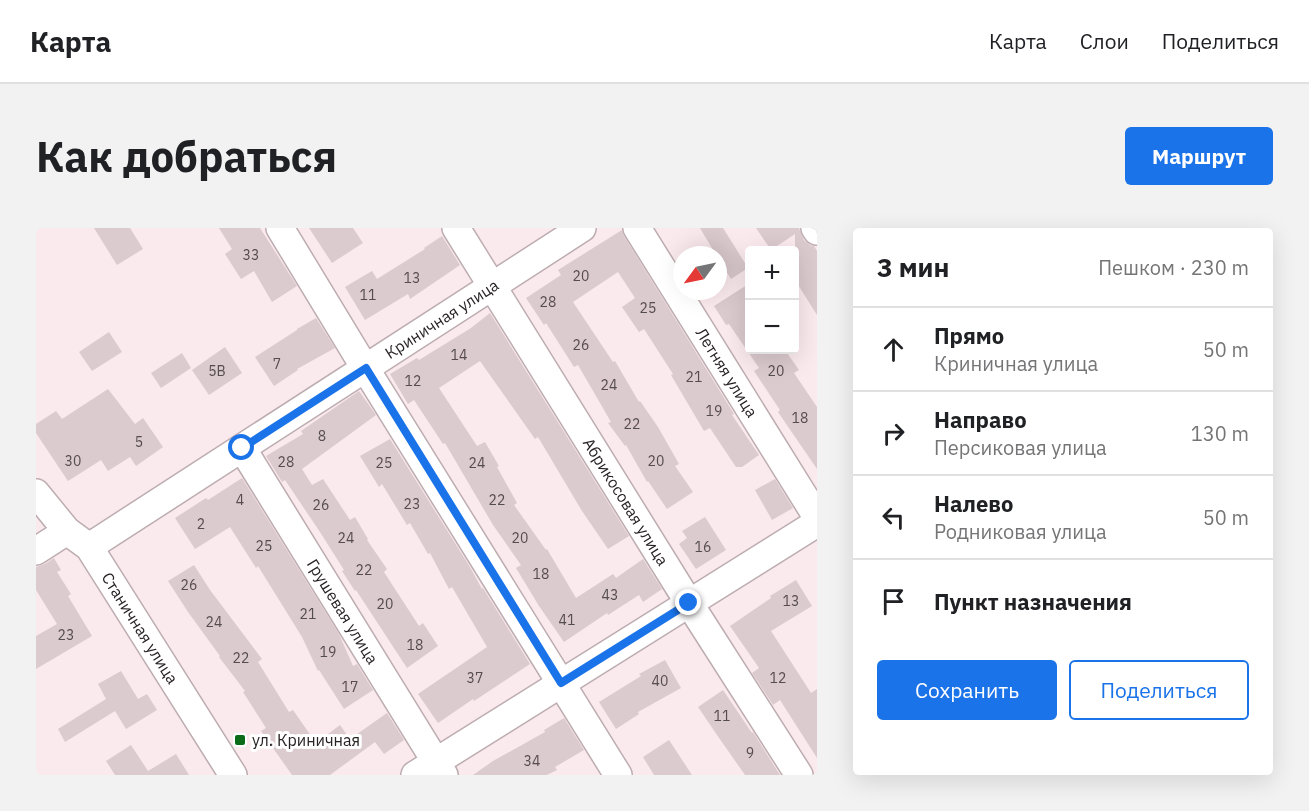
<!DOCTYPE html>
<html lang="ru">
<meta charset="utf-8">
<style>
body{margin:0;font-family:"IBM Plex Sans",sans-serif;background:#f2f2f2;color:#202124}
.controls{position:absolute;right:18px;top:18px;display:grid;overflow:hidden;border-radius:6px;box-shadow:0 6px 24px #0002}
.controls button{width:54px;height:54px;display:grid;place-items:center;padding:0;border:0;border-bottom:2px solid #e0e0e0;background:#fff;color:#202124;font:30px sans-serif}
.compass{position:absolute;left:637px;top:18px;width:54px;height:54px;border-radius:50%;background:#fff;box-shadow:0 6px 24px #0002;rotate:237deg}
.stop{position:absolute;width:18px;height:18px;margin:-14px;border:4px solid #1a73e8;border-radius:50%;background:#fff}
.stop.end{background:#1a73e8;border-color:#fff;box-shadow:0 2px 6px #0008}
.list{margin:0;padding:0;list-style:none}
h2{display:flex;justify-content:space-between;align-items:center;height:78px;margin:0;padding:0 24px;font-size:26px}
h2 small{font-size:20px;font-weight:400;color:#757577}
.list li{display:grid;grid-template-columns:39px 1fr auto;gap:18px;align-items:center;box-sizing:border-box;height:84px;padding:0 24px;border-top:2px solid #e0e0e0}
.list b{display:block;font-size:22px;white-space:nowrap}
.list p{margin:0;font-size:20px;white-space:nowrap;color:#757577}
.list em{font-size:20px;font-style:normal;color:#757577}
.actions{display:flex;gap:12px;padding:18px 24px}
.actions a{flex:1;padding:14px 0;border:2px solid #1a73e8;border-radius:6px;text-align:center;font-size:21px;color:#1a73e8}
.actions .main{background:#1a73e8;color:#fff}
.icon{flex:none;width:33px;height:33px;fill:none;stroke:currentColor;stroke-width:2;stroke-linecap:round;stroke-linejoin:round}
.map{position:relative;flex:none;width:781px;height:547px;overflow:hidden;border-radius:6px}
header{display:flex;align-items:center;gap:36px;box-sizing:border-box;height:84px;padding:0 30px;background:#fff;border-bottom:2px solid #e0e0e0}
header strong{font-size:28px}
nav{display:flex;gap:33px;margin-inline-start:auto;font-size:21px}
.intro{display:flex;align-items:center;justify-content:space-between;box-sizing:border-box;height:144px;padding:0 36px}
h1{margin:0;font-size:42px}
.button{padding:15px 27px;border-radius:6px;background:#1a73e8;color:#fff;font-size:21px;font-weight:700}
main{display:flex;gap:36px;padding:0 36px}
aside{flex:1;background:#fff;border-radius:6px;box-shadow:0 6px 24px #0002}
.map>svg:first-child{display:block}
</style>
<header>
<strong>Карта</strong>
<nav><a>Карта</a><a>Слои</a><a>Поделиться</a></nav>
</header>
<div class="intro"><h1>Как добраться</h1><a class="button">Маршрут</a></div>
<main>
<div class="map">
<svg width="781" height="547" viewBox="0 0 781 547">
<rect width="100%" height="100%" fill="#fae9ed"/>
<!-- building -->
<g fill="#dbcace">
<polygon points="58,0 94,0 107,21 81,37"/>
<polygon points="183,0 224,0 261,58 236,74 218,43 205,51 189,26 196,21"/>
<polygon points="273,0 317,0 327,15 296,35"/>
<polygon points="664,0 687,0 712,40 695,51 682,30 682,27 680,27"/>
<polygon points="720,0 763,0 768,12 774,17 778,18 781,23 781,87 759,52 759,6 735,22"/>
<polygon points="586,2 588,8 698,186 696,187 723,227 706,239 700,239 674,200 668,203 635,147 637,146 608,101 603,104 586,79 599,70 582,44 537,74 577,134 579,133 603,174 604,173 622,199 643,236 639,238 657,264 631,281 612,253 611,254 590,217 589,218 572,195 575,194 542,137 538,139 510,95 508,97 490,70 525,47 522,42"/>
<polygon points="406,8 424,37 374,71 372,66 329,92 309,59 336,43 341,51 389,21 388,20"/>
<polygon points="714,55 714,122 749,122 763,142 758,145 781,179 781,241 742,184 744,182 718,143 723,140 693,96 690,97 678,78"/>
<polygon points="454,85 593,308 572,321 546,283 502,209 499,211 444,133 403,160 441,218 449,214 463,238 461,239 481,275 478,277 510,322 511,321 540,370 577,346 580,350 607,331 626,361 607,374 603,367 572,387 571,385 528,414 503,378 480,340 485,337 457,297 409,215 407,216 378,172 372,176 354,146 381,130 383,132 435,100"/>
<polygon points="280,90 299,120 261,141 262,142 238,158 219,129 261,102 261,101"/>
<polygon points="73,104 86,124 56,143 43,124"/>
<polygon points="189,119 206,145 173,167 156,142"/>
<polygon points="146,125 155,140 125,160 115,145"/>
<polygon points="72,161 99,196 107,190 127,219 100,238 94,229 72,243 65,232 32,253 0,205 0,196 20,183 26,191"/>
<polygon points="323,163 340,187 266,241 276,257 287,251 314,292 319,289 332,311 331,312 351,341 348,344 383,398 387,395 402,418 371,440 320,362 319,363 306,343 308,342 284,304 249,252 246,254 230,228 267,206 265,203"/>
<polygon points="354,211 434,339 446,361 447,360 494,436 438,473 437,471 402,495 382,466 451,419 416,359 413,361 394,325 392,326 374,295 371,297 346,256 343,259 324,228"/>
<polygon points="206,250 303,406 317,438 321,436 337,462 308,481 283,442 282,443 266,409 222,338 220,340 194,299 159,321 139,290 170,270 172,272"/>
<polygon points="739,251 757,280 736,292 719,262"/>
<polygon points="669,289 690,322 660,341 643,316 651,310 646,303"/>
<polygon points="18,330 25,342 21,344 35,366 32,368 56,408 0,441 0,408 21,396 0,362 0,339 9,336"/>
<polygon points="158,337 174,362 226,431 222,434 253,484 257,482 280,515 304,497 314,511 351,485 368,512 348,526 339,514 294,547 256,547 225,503 230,500 207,464 209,463 183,429 184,428 152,384 132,353"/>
<polygon points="760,352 776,378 735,403 775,465 781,461 781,530 744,472 737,477 716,445 723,440 694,398 735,370 734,368"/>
<polygon points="629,432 645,460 602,484 603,486 580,501 563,474 605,448 603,446"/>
<polygon points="85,443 102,471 111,466 121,482 90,501 79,483 29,514 22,501 70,471 62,456"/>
<polygon points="687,462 716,505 717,504 744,547 709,547 681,507 662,479"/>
<polygon points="528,490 548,522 519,539 521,542 511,547 437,547 457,533 509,504 508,502"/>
<polygon points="633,512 656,547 618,547 607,529"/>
<polygon points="95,517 112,543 140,526 153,547 79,547 70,533"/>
</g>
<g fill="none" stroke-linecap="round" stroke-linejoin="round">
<!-- minor casing -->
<g stroke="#bdadb0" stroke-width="30">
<g id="minor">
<polyline points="244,0 329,140 582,547"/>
<path id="s1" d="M420 0 653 375 763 547"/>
<path id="s2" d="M601 0 781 289"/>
<polyline points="779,0 781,3"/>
<path id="s3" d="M206 220 408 547"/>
<path id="s4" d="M0 265 31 303 53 319 197 547"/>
<path id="s5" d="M53 319 546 0"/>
<polyline points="0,323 31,303"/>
<polyline points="379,547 781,295"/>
</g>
</g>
<!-- minor -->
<use href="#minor" stroke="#fff" stroke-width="27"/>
</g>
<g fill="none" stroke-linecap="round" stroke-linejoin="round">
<!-- route -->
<polyline stroke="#1a73e8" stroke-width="8" points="206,220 330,140 525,455 653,375"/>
</g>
<!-- markers -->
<rect fill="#0a6c18" stroke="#fff" stroke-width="2" x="198" y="506" width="12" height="12" rx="3"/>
<g text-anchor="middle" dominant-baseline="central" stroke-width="6" stroke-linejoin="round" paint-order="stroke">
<!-- number labels -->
<g font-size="14" fill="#554c4e">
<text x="215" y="27">33</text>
<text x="545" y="48">20</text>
<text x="376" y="50">13</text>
<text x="332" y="67">11</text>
<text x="512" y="74">28</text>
<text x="612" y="80">25</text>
<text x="545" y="117">26</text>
<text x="423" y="127">14</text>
<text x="241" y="136">7</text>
<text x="181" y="143">5В</text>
<text x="740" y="143">20</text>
<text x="658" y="149">21</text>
<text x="377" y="153">12</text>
<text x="573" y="157">24</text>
<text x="678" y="183">19</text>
<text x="764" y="190">18</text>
<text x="596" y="196">22</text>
<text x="286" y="208">8</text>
<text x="103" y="214">5</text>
<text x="37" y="233">30</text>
<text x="620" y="233">20</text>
<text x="250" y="234">28</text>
<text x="348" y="235">25</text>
<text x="441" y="235">24</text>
<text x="204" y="272">4</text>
<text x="461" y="272">22</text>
<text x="376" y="276">23</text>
<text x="285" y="277">26</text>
<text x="165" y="296">2</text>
<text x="310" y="310">24</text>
<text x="484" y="310">20</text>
<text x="228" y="318">25</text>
<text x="667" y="319">16</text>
<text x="328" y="342">22</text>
<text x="505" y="346">18</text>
<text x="153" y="357">26</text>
<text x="574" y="367">43</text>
<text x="755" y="373">13</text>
<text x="349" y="376">20</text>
<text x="272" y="386">21</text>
<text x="531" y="392">41</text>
<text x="178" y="394">24</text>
<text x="30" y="407">23</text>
<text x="379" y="417">18</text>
<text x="292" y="424">19</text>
<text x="205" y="430">22</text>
<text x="439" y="450">37</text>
<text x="742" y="450">12</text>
<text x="624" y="453">40</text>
<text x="314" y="459">17</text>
<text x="686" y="488">11</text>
<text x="714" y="525">9</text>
<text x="496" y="533">34</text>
</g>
<!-- street labels -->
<g font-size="16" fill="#282223" stroke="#fff">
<text stroke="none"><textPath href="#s5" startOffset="420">Криничная улица</textPath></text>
<text stroke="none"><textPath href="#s2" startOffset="170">Летняя улица</textPath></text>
<text stroke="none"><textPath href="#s1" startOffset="322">Абрикосовая улица</textPath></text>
<text stroke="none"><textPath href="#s3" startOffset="192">Грушевая улица</textPath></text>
<text stroke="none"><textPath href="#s4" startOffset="172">Станичная улица</textPath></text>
</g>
<!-- poi labels -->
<g font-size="16" fill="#282223" stroke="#fff" text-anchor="start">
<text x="216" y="512">ул. Криничная</text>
</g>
</g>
</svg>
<div class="controls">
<button>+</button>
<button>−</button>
</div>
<svg class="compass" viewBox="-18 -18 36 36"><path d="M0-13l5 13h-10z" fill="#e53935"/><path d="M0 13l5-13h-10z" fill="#757577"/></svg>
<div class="stop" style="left:206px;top:220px"></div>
<div class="stop end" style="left:653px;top:375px"></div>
</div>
<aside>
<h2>3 мин<small>Пешком · 230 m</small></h2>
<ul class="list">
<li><svg class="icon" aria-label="ahead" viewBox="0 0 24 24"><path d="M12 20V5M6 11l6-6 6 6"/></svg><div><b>Прямо</b><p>Криничная улица</p></div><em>50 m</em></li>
<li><svg class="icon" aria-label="right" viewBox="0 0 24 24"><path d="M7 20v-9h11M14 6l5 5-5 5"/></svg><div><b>Направо</b><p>Персиковая улица</p></div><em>130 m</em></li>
<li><svg class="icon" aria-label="left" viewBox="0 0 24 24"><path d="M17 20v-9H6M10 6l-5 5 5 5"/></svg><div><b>Налево</b><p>Родниковая улица</p></div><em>50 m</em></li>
<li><svg class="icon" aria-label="arrive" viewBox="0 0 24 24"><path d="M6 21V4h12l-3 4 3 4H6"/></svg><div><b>Пункт назначения</b></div></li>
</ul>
<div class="actions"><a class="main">Сохранить</a><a>Поделиться</a></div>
</aside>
</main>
